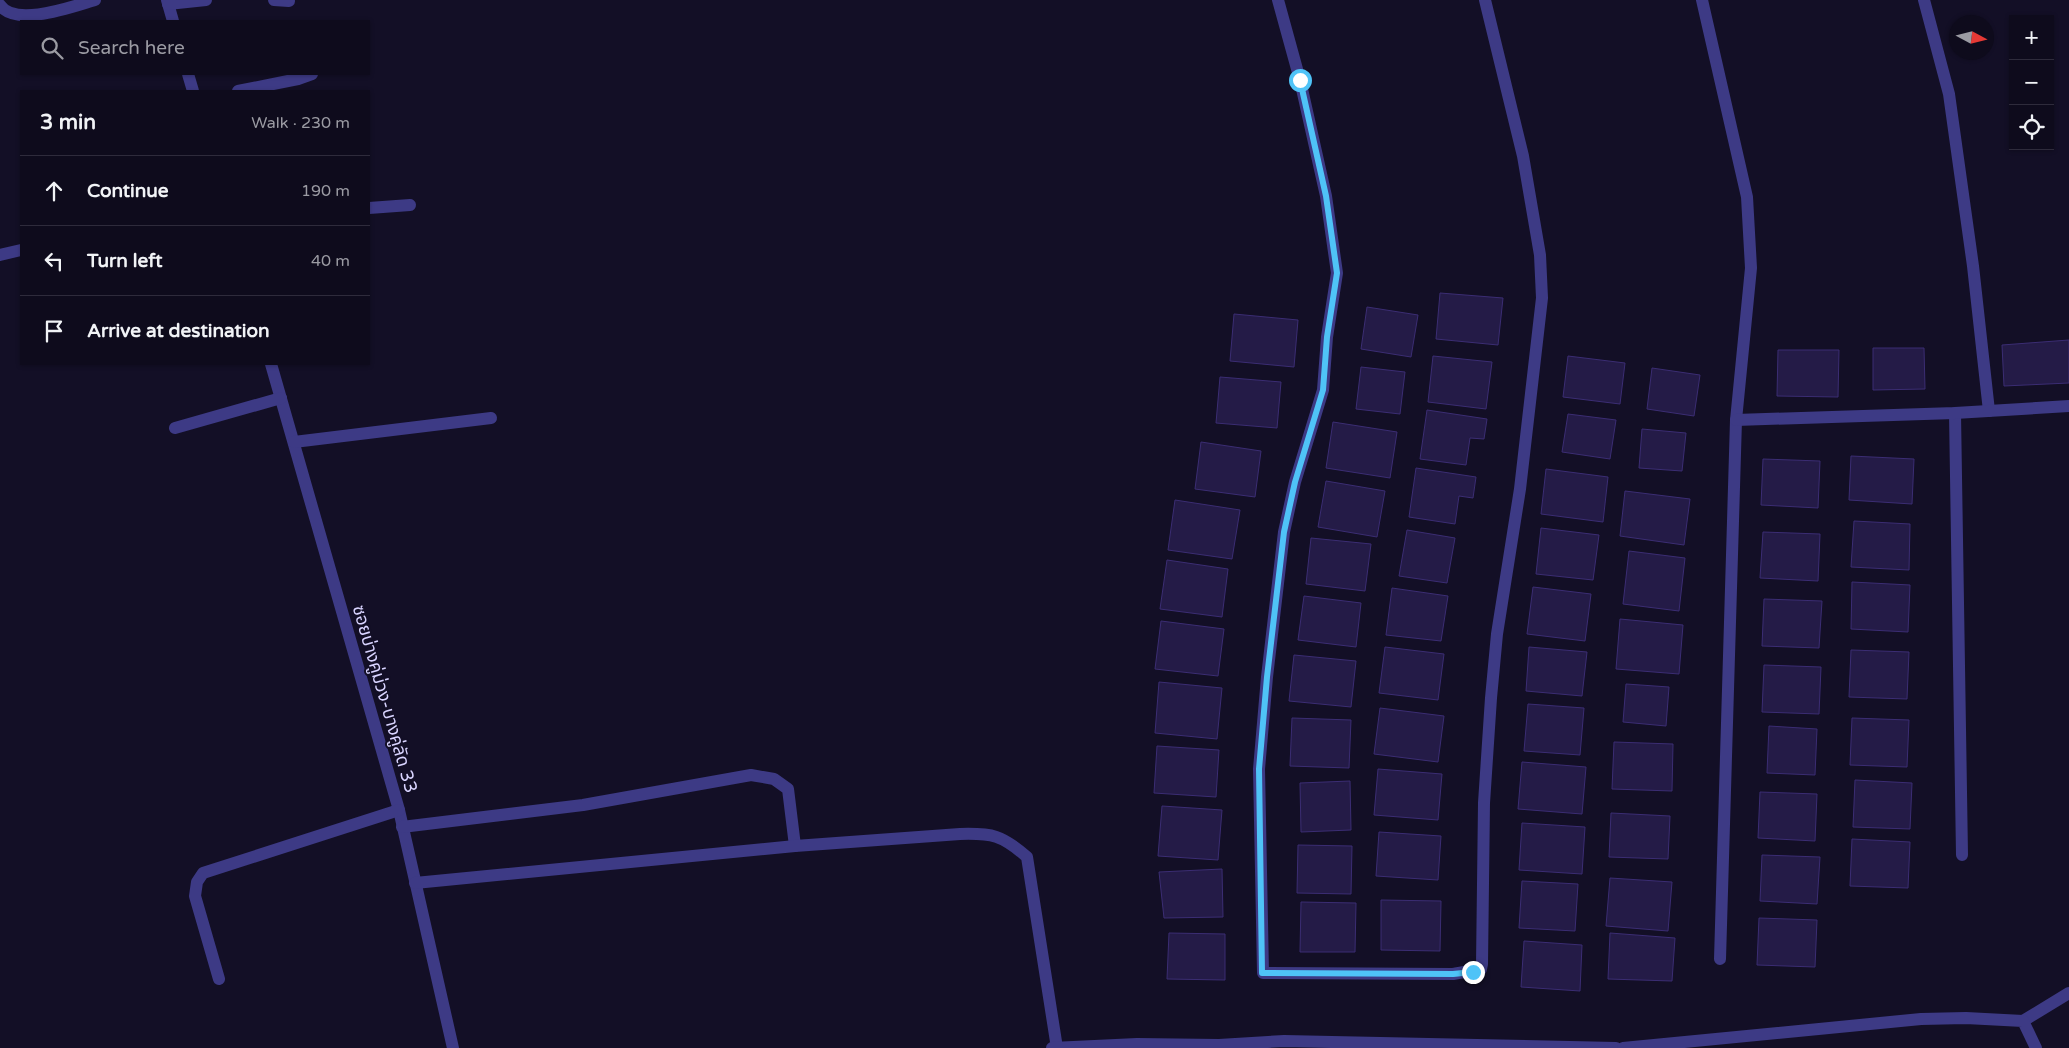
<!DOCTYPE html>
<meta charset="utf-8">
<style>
body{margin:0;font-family:"Varela Round","Noto Sans Thai",sans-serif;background:#1c1929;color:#f1f3f6}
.controls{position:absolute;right:15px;top:15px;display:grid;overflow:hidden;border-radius:0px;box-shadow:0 1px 4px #0004}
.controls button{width:45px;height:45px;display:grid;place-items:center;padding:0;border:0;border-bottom:1px solid #2e2b3b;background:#0e0b1c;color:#f1f3f6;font:25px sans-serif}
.compass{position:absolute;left:1949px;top:15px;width:45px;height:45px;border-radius:50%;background:#0e0b1c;box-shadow:0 1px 4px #0004;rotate:97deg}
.stop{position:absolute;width:15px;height:15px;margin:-11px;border:4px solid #4fc3f7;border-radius:50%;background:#fff}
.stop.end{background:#4fc3f7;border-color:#fff;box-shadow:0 1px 5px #0008}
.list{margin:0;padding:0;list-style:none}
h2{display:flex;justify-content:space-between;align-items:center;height:65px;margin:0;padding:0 20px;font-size:21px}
h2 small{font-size:16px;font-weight:400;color:#9b9ba3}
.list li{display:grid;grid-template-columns:32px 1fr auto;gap:15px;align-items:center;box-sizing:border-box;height:70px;padding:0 20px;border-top:1px solid #2e2b3b}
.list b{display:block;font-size:19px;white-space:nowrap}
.list em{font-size:16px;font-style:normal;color:#9b9ba3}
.icon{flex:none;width:28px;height:28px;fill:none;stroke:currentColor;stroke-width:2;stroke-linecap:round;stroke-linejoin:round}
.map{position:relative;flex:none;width:2069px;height:1048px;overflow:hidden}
.search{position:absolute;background:#0e0b1c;box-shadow:0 1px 4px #0004;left:20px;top:20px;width:350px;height:55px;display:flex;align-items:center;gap:12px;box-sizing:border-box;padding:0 18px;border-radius:0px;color:#9b9ba3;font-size:19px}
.panel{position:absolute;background:#0e0b1c;box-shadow:0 1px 4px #0004;left:20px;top:90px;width:350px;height:275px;border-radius:0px}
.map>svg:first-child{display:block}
</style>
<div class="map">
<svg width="2069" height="1048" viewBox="0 0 2069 1048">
<rect width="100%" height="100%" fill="#130f26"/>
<!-- building -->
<g fill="#241b47" stroke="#3b2d73">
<polygon points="1440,293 1503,298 1498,345 1436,339"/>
<polygon points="1367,307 1418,315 1411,357 1361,349"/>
<polygon points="1234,314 1298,320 1294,367 1230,361"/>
<polygon points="2069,340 2069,383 2004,386 2002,345"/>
<polygon points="1873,348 1924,348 1925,389 1873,390"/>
<polygon points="1778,350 1839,350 1838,397 1777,396"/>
<polygon points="1433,356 1492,362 1486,409 1428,402"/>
<polygon points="1568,356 1625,363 1620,404 1563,397"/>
<polygon points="1361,367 1405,372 1400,414 1356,409"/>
<polygon points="1652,368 1700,375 1694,416 1647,409"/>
<polygon points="1220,377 1281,382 1277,428 1216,423"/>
<polygon points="1427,410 1487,419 1484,439 1470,438 1466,465 1420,459"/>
<polygon points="1568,414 1616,420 1610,459 1562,452"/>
<polygon points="1333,422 1397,432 1390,478 1326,468"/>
<polygon points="1642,429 1686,433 1682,471 1639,468"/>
<polygon points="1201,442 1261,451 1255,497 1195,489"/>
<polygon points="1851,456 1914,459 1912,504 1849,500"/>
<polygon points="1763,459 1820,461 1818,508 1761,505"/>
<polygon points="1416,468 1476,477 1473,498 1459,496 1455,524 1409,517"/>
<polygon points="1546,469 1608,477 1603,522 1541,514"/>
<polygon points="1326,481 1385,491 1377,537 1318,527"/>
<polygon points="1625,491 1690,499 1684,545 1620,536"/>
<polygon points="1175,500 1240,510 1232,559 1168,550"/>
<polygon points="1854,521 1910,524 1909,570 1851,567"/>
<polygon points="1541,528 1599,535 1593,580 1536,574"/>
<polygon points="1407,530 1455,538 1447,583 1399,576"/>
<polygon points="1763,532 1820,534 1818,581 1760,578"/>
<polygon points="1311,538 1371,544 1365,591 1306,584"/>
<polygon points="1629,551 1685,558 1679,611 1623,604"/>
<polygon points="1167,560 1228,569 1222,617 1160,609"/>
<polygon points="1852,582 1910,585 1908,632 1851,629"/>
<polygon points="1533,587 1591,594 1585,641 1527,634"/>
<polygon points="1392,588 1448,596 1441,641 1386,635"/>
<polygon points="1304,596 1361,603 1356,647 1298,640"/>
<polygon points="1764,599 1822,601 1819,648 1762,646"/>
<polygon points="1620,619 1683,625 1679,674 1616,669"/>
<polygon points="1161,621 1224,629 1218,676 1155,669"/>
<polygon points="1385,647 1444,654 1438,700 1379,693"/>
<polygon points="1529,647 1587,652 1582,696 1526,691"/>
<polygon points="1851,650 1909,652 1907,699 1849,697"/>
<polygon points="1294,655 1356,661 1351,707 1289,701"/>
<polygon points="1764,665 1821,667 1819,714 1762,712"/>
<polygon points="1159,682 1222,688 1217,739 1155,733"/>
<polygon points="1626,684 1669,687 1666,726 1623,722"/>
<polygon points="1528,704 1584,708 1580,755 1524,751"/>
<polygon points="1380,708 1444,716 1438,762 1374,754"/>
<polygon points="1292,718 1351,720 1349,768 1290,766"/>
<polygon points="1852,718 1909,720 1907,767 1850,765"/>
<polygon points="1769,726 1817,729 1815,775 1767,773"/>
<polygon points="1614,742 1673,744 1672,791 1612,789"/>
<polygon points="1157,746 1219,750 1216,797 1154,793"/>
<polygon points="1522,762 1586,767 1582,814 1518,809"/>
<polygon points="1378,769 1442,774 1438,820 1374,815"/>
<polygon points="1855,780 1912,783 1910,829 1853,827"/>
<polygon points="1350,781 1351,830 1301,832 1300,783"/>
<polygon points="1760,792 1817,794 1815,841 1758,838"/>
<polygon points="1162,806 1222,810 1218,860 1158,856"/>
<polygon points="1611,813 1670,816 1668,859 1609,857"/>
<polygon points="1522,823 1585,827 1582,874 1519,870"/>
<polygon points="1379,832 1441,836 1438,880 1376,876"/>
<polygon points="1852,839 1910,842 1908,888 1850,886"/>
<polygon points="1298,845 1352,846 1351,894 1297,893"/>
<polygon points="1762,855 1820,857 1817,904 1760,901"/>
<polygon points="1222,869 1223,917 1164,918 1159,872"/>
<polygon points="1610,878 1672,882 1668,931 1606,926"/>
<polygon points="1522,881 1578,884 1575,931 1519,928"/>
<polygon points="1381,900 1441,901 1440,951 1381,950"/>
<polygon points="1301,902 1356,903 1355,952 1300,952"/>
<polygon points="1759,918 1817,920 1815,967 1757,965"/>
<polygon points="1169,933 1225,934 1225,980 1167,979"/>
<polygon points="1610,933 1675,938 1672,981 1608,979"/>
<polygon points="1524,941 1582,945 1580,991 1521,987"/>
</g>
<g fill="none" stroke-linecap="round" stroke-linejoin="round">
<!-- minor -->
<g stroke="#3d3a85" stroke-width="12">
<polyline points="167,0 173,21"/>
<polyline points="274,0 289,1"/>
<polyline points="1278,0 1300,80 1326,196 1337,273 1327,337 1323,390 1295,482 1284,532 1267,677 1259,769 1263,973 1453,974 1481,969 1482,964 1484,803 1491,698 1497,634 1520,489 1542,298 1540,255 1523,156 1485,0"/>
<polyline points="1702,0 1747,197 1751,268 1736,420 1720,959"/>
<polyline points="1924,0 1949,94 1973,266 1989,411"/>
<polyline points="168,4 206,0"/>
<path d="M0 5C15 28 74 6 95 0"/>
<polyline points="188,74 193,91"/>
<polyline points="238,91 298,79 312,74"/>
<polyline points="369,208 410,205"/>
<polyline points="0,255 21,250"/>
<polyline points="271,364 399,810 453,1048"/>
<polyline points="1955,413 1962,855"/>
<polyline points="1736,420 1955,413 2069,406"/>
<polyline points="175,428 281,398"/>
<polyline points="294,442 491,418"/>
<polyline points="402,827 583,805 751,775 774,779 788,789 795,846"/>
<path d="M415 883 795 846 960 834C992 833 1002 835 1027 857L1057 1048"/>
<polyline points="219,979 195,896 197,882 203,873 399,810"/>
<polyline points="2023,1021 2069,993"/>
<polyline points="1052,1048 1137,1044 1219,1045 1284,1041 1616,1048"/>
<polyline points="1623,1048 1921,1019 1966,1018 2023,1021 2036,1048"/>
</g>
</g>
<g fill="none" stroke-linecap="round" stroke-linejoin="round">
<!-- route -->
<polyline stroke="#4fc3f7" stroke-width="6" points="1300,80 1326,196 1337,273 1327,337 1323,390 1295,482 1284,532 1267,677 1259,769 1262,973 1453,974 1473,972"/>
</g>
<g text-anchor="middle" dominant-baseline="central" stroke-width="4" stroke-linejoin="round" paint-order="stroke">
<!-- street labels -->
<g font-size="18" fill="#d9d4ff" stroke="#130f26">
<text transform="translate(385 699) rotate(74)">ซอยบ่างคู่ม่วง-บางคู่ลัด 33</text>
</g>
</g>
</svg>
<div class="controls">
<button>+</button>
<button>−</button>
<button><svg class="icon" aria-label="locate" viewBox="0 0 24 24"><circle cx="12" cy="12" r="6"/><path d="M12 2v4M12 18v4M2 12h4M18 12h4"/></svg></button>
</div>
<svg class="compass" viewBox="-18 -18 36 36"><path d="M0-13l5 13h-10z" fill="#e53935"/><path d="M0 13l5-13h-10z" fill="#9b9ba3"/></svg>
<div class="stop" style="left:1300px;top:80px"></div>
<div class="stop end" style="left:1473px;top:972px"></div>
<div class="search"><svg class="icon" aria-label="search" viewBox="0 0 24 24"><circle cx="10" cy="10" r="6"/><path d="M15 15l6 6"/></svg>Search here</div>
<section class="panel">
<h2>3 min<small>Walk · 230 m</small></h2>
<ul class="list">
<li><svg class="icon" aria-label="ahead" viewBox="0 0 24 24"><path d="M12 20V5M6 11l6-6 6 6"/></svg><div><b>Continue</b></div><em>190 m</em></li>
<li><svg class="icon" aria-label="left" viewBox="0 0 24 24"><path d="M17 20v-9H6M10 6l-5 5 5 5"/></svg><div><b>Turn left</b></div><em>40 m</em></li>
<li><svg class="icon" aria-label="arrive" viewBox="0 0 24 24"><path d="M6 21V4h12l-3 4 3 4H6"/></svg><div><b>Arrive at destination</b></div></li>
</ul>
</section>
</div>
